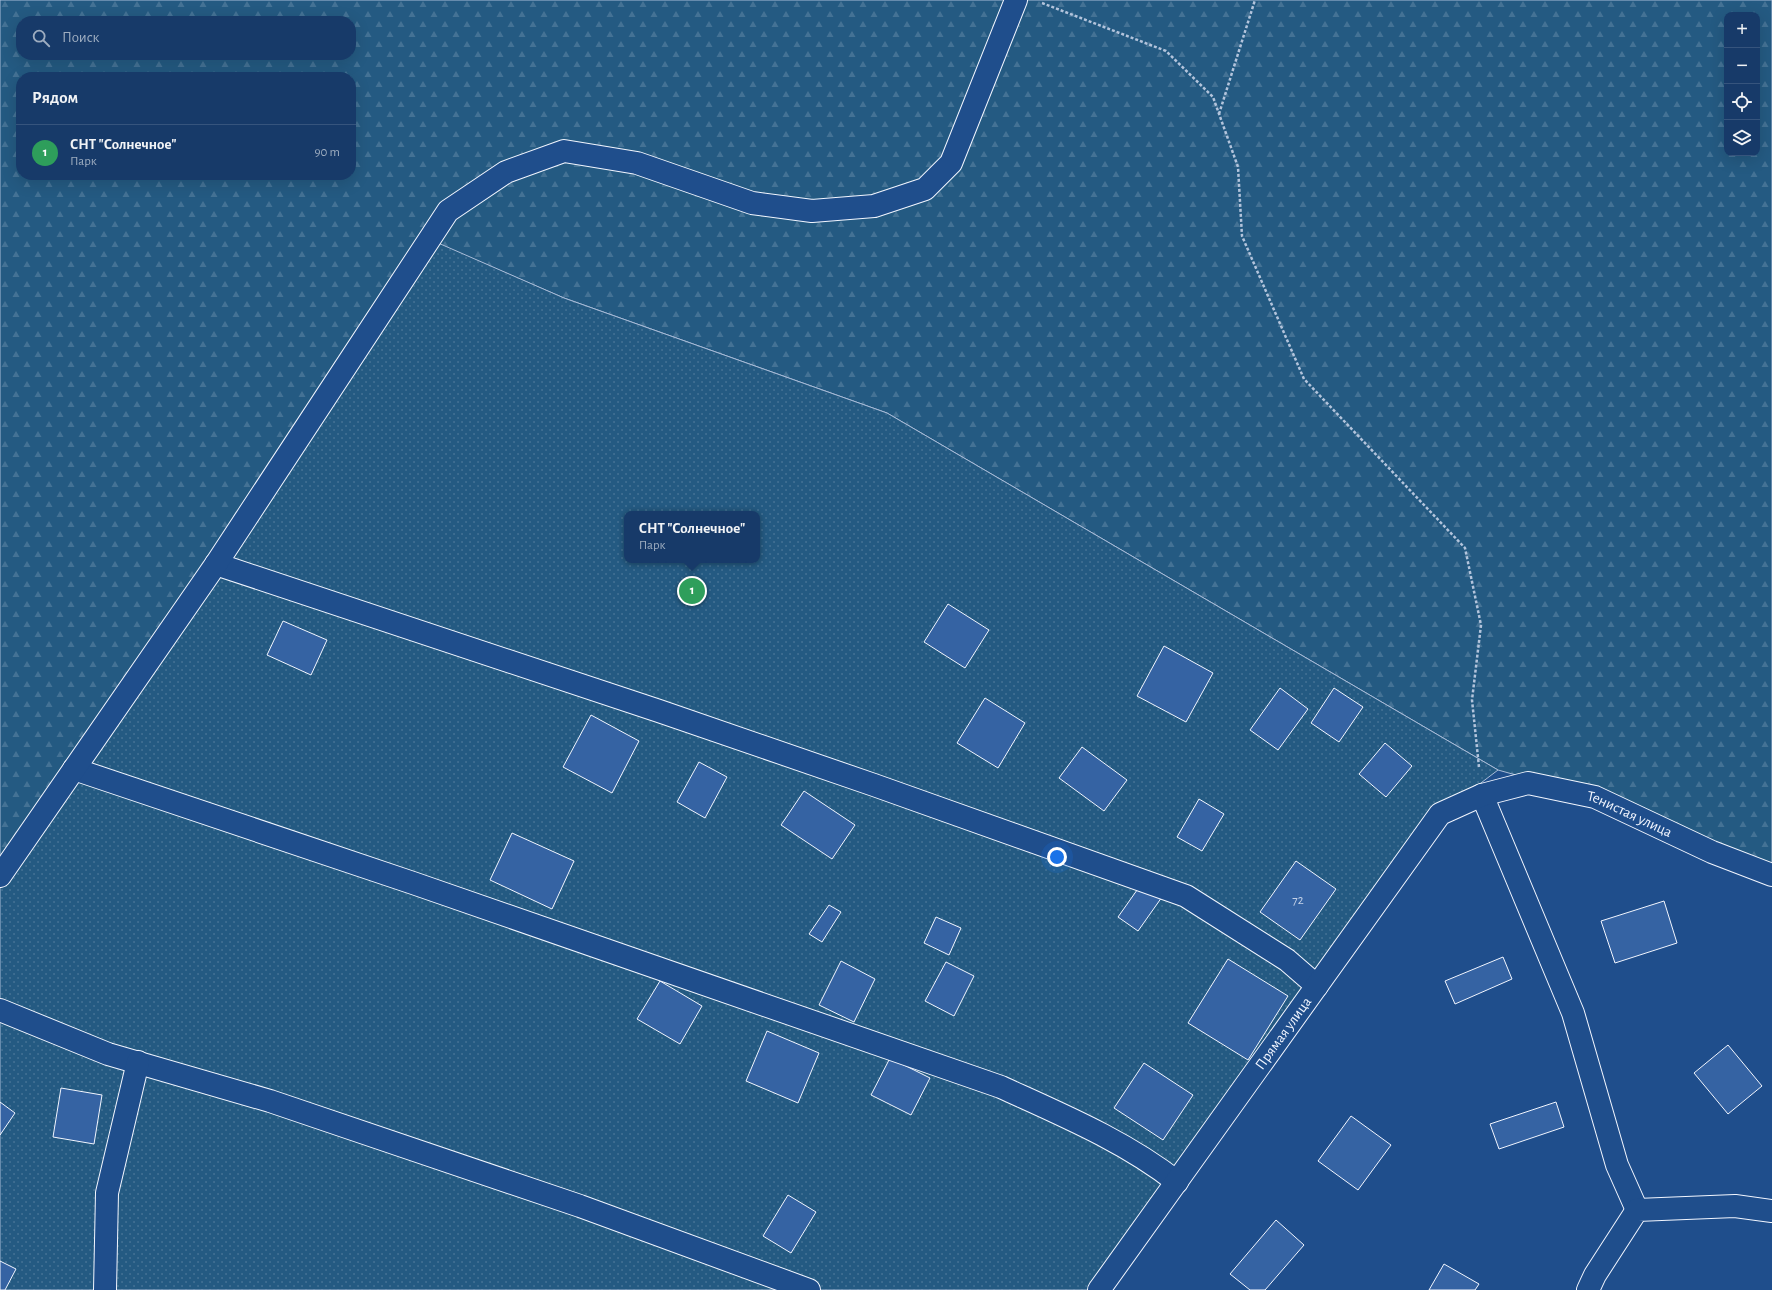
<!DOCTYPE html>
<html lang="ru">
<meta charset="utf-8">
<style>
body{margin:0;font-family:"Alegreya Sans",sans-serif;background:#244571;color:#f1f3f6}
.controls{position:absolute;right:12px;top:12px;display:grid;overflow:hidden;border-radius:8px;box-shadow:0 4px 16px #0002}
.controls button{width:36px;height:36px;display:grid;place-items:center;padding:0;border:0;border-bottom:1px solid #36547d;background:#173a69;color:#f1f3f6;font:20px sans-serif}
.you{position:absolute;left:1057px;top:857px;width:14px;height:14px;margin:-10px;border:3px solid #fff;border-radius:50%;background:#1a73e8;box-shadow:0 0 0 6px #1a73e833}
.badge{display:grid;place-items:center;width:26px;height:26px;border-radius:50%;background:#ea580c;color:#fff;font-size:13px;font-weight:700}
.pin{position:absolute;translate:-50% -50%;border:2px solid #fff;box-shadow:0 1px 4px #0006}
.popup{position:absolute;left:624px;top:511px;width:136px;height:52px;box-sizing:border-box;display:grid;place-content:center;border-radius:8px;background:#173a69;filter:drop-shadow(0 1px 3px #0005);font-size:13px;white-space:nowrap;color:#9eadc0}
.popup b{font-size:15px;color:#f1f3f6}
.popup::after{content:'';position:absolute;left:50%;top:100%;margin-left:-8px;border:8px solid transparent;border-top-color:#173a69}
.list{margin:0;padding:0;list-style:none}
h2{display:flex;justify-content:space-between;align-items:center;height:52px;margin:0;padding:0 16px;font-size:17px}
h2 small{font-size:13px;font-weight:400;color:#9eadc0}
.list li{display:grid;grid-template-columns:26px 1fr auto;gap:12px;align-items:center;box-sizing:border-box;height:56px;padding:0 16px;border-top:1px solid #36547d}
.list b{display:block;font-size:15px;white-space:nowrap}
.list p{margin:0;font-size:13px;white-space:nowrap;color:#9eadc0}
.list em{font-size:13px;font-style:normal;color:#9eadc0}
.icon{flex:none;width:22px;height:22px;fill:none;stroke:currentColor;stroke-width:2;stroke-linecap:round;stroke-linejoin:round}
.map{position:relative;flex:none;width:1772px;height:1290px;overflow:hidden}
.search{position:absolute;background:#173a69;box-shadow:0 4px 16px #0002;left:16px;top:16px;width:340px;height:44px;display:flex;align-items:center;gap:10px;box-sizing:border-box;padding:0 14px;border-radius:16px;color:#9eadc0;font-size:15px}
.panel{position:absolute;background:#173a69;box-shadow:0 4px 16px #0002;left:16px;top:72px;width:340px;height:108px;border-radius:16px}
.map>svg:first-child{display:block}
</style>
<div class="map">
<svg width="1772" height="1290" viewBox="0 0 1772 1290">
<defs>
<pattern id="forest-firs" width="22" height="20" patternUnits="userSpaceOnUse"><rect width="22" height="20" fill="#245a82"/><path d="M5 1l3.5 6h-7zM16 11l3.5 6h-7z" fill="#447295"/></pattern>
<pattern id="garden-dots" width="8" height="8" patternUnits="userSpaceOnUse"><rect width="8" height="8" fill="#245a82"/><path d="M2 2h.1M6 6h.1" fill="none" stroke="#447295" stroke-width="1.8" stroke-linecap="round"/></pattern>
</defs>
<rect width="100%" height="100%" fill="#1f4e8c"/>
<!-- forest -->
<path fill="url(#forest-firs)" stroke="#a8bbd7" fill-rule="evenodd" d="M0 0H1772V873L1595 797 1498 770 887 413 564 298 429 240 0 876ZM1727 15H1757V153H1727ZM21 21H351V55H21ZM21 77H351V175H21Z"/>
<!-- garden -->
<path fill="url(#garden-dots)" stroke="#a8bbd7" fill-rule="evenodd" d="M429 239 564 298 887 413 1498 770 1440 814 1099 1290H0V876ZM627 514H757V560H627Z"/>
<!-- building -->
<g fill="#3563a3" stroke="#f2f6ff">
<polygon points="948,604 989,630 965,668 924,642"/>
<polygon points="283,621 327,640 311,675 267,655"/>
<polygon points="1164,646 1213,673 1186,722 1137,696"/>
<polygon points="1280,688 1308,709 1278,750 1250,730"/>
<polygon points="1334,688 1363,707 1339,742 1311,723"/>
<polygon points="985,698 1025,723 998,768 957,743"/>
<polygon points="591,715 639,741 612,793 563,767"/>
<polygon points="1385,743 1412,766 1386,797 1359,774"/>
<polygon points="1082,747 1127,780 1104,811 1059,778"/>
<polygon points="699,762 727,777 705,818 677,802"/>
<polygon points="804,791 855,825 832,859 781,825"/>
<polygon points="1199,799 1224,814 1202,851 1177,837"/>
<polygon points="512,833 574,861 552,909 490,880"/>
<polygon points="1296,861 1336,889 1300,940 1260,912"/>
<polygon points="1142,883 1162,897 1138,931 1118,917"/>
<polygon points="1664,901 1677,943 1615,963 1601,921"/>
<polygon points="829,905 841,912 822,942 809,934"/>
<polygon points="936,917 961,928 949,955 924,943"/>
<polygon points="1503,957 1512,979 1455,1004 1445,981"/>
<polygon points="1228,959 1288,996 1248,1060 1188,1023"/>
<polygon points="841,961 875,979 854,1022 819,1005"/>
<polygon points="946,962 974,976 954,1016 925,1001"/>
<polygon points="660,981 702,1006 680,1044 637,1019"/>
<polygon points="767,1031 819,1053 798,1103 746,1081"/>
<polygon points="1728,1045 1762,1086 1728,1114 1694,1073"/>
<polygon points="890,1058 930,1078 911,1115 871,1095"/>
<polygon points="1144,1063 1193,1095 1163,1140 1114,1108"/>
<polygon points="61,1088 102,1095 94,1144 53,1137"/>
<polygon points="0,1102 15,1113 0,1135"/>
<polygon points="1556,1102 1564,1127 1499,1149 1490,1124"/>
<polygon points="1351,1116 1391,1145 1358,1190 1318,1161"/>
<polygon points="788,1195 816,1212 791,1253 763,1236"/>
<polygon points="1276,1220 1304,1245 1265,1290 1250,1290 1230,1274"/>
<polygon points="0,1261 16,1269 5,1290 0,1290"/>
<polygon points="1444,1264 1479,1284 1475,1290 1429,1290"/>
</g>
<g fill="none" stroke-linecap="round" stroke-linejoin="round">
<!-- street casing -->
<g stroke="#f2f6ff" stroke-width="24">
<g id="street">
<polyline points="216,564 659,711 874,785 1186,896 1287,960 1317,986"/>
<path d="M74 769 413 883 1001 1087C1060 1114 1125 1141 1177 1182"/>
<polyline points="1482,795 1573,1013 1617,1165 1637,1210"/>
<polyline points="0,876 216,564 448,211 506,172 564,151 637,163 752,203 812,211 874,206 925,189 951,163 1016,0"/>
<polyline points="0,1010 108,1054 270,1101 580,1206 809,1290"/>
<polyline points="105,1290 107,1193 138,1062"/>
<path id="s1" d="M1099 1290 1440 814 1482 795 1528 783 1595 797 1712 852 1772 875"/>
<polyline points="1588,1290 1595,1275 1637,1210 1735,1206 1772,1211"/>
</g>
</g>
<!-- path -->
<g stroke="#b3c4dc" stroke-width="2.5" stroke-dasharray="3 2" stroke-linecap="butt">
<polyline points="1042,3 1166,51 1213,97 1238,167 1242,236 1304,379 1465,548 1481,625 1472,700 1479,767"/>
<polyline points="1219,114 1255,0"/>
</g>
<!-- street -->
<use href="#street" stroke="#1f4e8c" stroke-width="22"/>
</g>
<g text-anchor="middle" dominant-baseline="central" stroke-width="3" stroke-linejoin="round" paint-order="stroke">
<!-- number labels -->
<g font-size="13" fill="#c3d1e8">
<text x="1298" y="900">72</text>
</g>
<!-- street labels -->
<g font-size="15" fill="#f2f6ff" stroke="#1f4e8c">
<text stroke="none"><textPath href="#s1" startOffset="786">Тенистая улица</textPath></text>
<text stroke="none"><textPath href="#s1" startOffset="316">Прямая улица</textPath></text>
</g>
</g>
</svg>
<div class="controls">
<button>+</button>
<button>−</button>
<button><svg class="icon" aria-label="locate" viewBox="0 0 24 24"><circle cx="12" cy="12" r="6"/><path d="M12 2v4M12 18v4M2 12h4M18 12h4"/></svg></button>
<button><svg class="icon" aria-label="layers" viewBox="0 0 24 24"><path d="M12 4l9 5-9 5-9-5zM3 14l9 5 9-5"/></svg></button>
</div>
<div class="you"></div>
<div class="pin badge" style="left:692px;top:591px;background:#2e9e5b">1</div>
<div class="popup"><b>СНТ &quot;Солнечное&quot;</b>Парк</div>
<div class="search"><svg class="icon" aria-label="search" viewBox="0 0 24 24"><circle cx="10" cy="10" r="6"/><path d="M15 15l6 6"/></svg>Поиск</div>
<section class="panel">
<h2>Рядом<small></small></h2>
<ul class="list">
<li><span class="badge" style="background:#2e9e5b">1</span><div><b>СНТ &quot;Солнечное&quot;</b><p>Парк</p></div><em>90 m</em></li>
</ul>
</section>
</div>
